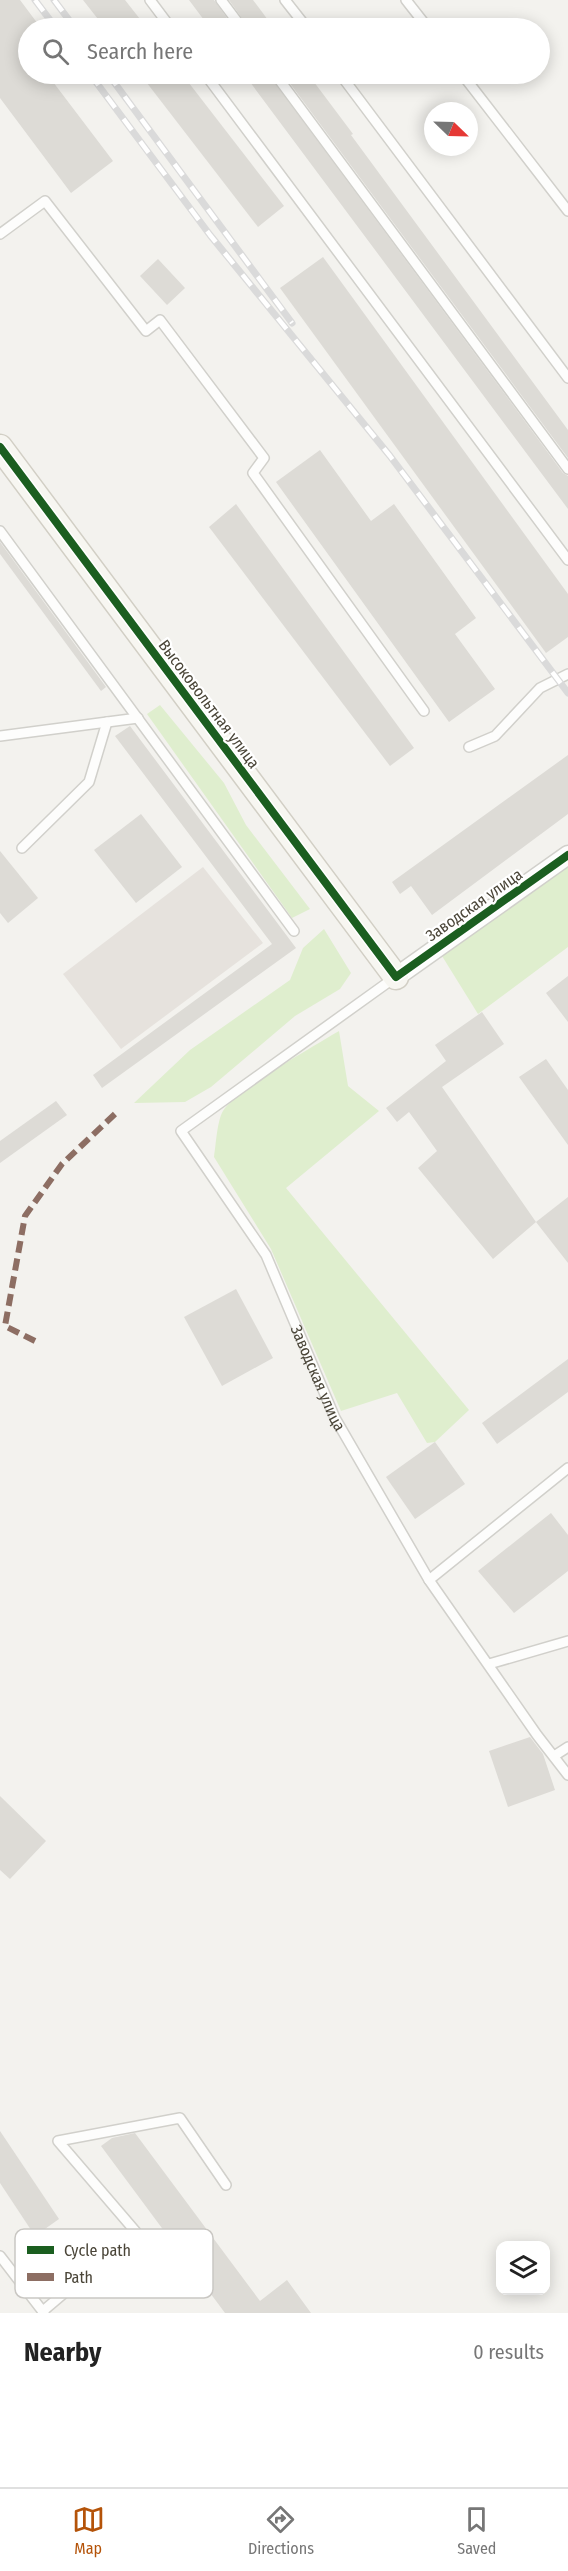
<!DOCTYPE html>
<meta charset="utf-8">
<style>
body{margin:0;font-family:"Fira Sans Condensed",sans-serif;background:#f6f6f6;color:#222}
.controls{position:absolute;right:18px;bottom:18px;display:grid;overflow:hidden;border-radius:12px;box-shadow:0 3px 15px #0003}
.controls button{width:54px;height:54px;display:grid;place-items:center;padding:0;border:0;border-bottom:2px solid #e0e0e0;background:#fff;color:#222;font:30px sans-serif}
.compass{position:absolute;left:424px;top:102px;width:54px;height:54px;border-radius:50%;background:#fff;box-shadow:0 3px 15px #0003;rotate:113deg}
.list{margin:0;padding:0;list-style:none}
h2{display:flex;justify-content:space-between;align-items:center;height:78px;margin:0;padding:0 24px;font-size:26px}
h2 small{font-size:20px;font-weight:400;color:#767676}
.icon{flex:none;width:33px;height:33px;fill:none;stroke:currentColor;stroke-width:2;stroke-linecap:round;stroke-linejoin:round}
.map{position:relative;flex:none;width:568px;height:2313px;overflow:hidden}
.search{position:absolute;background:#fff;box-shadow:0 3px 15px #0003;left:18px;right:18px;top:18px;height:66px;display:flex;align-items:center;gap:15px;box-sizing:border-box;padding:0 21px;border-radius:33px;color:#767676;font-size:22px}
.sheet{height:174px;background:#fff}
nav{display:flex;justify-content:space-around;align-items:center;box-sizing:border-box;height:84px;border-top:2px solid #e0e0e0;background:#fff;font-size:16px;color:#767676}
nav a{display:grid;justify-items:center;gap:3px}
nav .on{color:#b45309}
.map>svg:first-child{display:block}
</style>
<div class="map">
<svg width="568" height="2313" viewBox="0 0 568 2313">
<rect width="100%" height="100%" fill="#f3f2ee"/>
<!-- industrial -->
<polygon fill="#e6e2dd" points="203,867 263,943 121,1049 63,974"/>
<!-- green -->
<g fill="#dfeece">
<polygon points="160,705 224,783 246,825 310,909 292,918 147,714"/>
<polygon points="568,865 568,947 478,1014 442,956"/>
<polygon points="324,929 351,973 340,989 295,1016 211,1087 185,1102 134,1103 190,1050 290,980 303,948"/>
<path d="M339 1031 348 1086 379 1111 286 1188 469 1410 435 1442 427 1443 397 1393 341 1411 271 1249 214 1157C216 1145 217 1121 223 1111 232 1093 317 1044 339 1031Z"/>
</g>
<!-- building -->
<g fill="#dddbd6">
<polygon points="0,0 20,0 41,28 28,28 28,74 47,74 113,161 71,193 0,98"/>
<polygon points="83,0 125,0 147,28 105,28"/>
<polygon points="189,0 214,0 234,28 210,28"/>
<polygon points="229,0 253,0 274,28 249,28"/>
<polygon points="140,74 182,74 284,206 258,227"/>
<polygon points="244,74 268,74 563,473 568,476 568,509"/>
<polygon points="283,74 308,74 353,134 351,135 568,430 568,458"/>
<polygon points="323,257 568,594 568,637 546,653 280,288"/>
<polygon points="158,259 185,288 167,305 140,276"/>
<polygon points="320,450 371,521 394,504 476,618 455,634 495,689 449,722 276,482"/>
<polygon points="236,504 414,748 390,766 209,527"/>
<polygon points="0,542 106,687 101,691 0,554"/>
<polygon points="130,726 296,948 102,1088 93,1075 272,944 115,736"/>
<polygon points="568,755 568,814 432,915 411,886 400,894 392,882"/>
<polygon points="141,814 182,867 136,903 94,850"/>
<polygon points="0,851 38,898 8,923 0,913"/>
<polygon points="568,976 568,1022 546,993"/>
<polygon points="482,1012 504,1044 442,1087 536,1222 493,1259 418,1168 437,1151 417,1123 409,1112 397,1122 386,1108 446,1061 435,1045"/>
<polygon points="546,1059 568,1090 568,1145 519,1077"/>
<polygon points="56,1101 67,1115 0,1163 0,1141"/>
<polygon points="568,1197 568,1263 536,1222"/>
<polygon points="236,1289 273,1358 222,1386 184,1317"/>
<polygon points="568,1359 568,1392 497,1444 482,1423"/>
<polygon points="435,1442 465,1484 415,1519 386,1477"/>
<polygon points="551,1513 568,1535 568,1571 514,1613 478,1571"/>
<polygon points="530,1737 543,1754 555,1790 508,1807 489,1751"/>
<polygon points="0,1796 46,1841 10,1879 0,1870"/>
<polygon points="0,2131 59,2219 35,2236 0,2183"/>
<polygon points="135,2133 260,2301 287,2280 311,2313 225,2313 101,2146 112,2138"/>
</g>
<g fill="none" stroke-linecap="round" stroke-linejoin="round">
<!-- lane casing -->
<g stroke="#d1d0cb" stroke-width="12">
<g id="lane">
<polyline points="150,0 171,28"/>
<polyline points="221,0 242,28"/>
<polyline points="285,0 307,28"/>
<polyline points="406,0 428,28"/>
<polyline points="205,74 568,560"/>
<polyline points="275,74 568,469"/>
<polyline points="340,74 568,378"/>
<polyline points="462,74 568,211"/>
<polyline points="0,234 45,201 146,331 160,320 264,458 253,473 424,711"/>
<polyline points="0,531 294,931"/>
<polyline points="0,736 138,718"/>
<polyline points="469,747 495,736 540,688 568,674"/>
<polyline points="22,848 89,782 107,722"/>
<path id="s1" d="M394 978 181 1131 266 1255 335 1418 429 1580 537 1735 568 1775"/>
<polyline points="429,1580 568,1468"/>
<polyline points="489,1664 568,1641"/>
<polyline points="554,1756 568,1747"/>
<polyline points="0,2256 44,2313"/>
<polyline points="43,2311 136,2232 58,2141 180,2118 226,2185"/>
</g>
</g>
<!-- street casing -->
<g stroke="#d1d0cb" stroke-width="21">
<polyline id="street" points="396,977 568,855"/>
</g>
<!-- secondary casing -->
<g stroke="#d2cfc5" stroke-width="27">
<polyline id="secondary" points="0,447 396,977"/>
</g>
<!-- lane -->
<use href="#lane" stroke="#fdfdfc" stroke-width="9"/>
<!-- street -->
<use href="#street" stroke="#fdfdfc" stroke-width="18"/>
<!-- secondary -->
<use href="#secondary" stroke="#f7f6f1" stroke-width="24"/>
<!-- rail casing -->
<g stroke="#dadada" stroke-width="7">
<g id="rail">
<polyline points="35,0 56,28"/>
<polyline points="54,0 75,28"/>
<polyline points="90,74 210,235 390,456 568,693"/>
<polyline points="108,74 292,323"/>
</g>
</g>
<!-- rail -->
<use href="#rail" stroke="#fff" stroke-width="4.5" stroke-dasharray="14" stroke-linecap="butt"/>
<!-- quiet -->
<polyline stroke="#8d6e63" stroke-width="6" stroke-dasharray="12 6" stroke-linecap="butt" points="35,1341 5,1326 25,1216 62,1164 116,1113"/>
<!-- cycleway casing -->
<g stroke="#fff" stroke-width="11">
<polyline id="cycleway" points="0,447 396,977 568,855"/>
</g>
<!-- cycleway -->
<use href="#cycleway" stroke="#1b5e20" stroke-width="8"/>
</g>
<g text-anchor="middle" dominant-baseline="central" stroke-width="4.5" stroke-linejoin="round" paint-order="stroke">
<!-- street labels -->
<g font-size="16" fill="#4a4538" stroke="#fff">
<text transform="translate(209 704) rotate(53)">Высоковольтная улица</text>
<text transform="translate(474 905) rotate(-35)">Заводская улица</text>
<text stroke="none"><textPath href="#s1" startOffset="546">Заводская улица</textPath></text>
</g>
</g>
<!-- legend -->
<rect x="15" y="2229" width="198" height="69" rx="9" fill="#fff" stroke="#c9c7c3" stroke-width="1.5"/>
<rect x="27" y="2246" width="27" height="8" fill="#1b5e20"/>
<rect x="27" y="2273" width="27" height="8" fill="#8d6e63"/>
<g font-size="16" fill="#4a4538">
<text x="64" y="2256">Cycle path</text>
<text x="64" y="2283">Path</text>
</g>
</svg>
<div class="controls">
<button><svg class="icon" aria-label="layers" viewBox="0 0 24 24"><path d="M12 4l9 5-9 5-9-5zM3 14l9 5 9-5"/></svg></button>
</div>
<svg class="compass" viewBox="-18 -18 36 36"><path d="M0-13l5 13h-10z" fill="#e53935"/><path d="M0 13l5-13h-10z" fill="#767676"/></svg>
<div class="search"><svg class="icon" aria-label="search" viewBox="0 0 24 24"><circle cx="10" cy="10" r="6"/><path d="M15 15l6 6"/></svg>Search here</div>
</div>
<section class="sheet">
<h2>Nearby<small>0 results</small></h2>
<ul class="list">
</ul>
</section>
<nav>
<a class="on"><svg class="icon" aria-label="map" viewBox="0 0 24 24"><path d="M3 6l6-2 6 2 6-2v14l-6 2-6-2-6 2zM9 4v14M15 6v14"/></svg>Map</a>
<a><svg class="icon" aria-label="directions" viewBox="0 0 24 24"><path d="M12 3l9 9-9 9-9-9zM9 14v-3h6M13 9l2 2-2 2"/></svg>Directions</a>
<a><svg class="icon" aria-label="saved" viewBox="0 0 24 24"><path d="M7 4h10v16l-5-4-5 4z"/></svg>Saved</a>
</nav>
